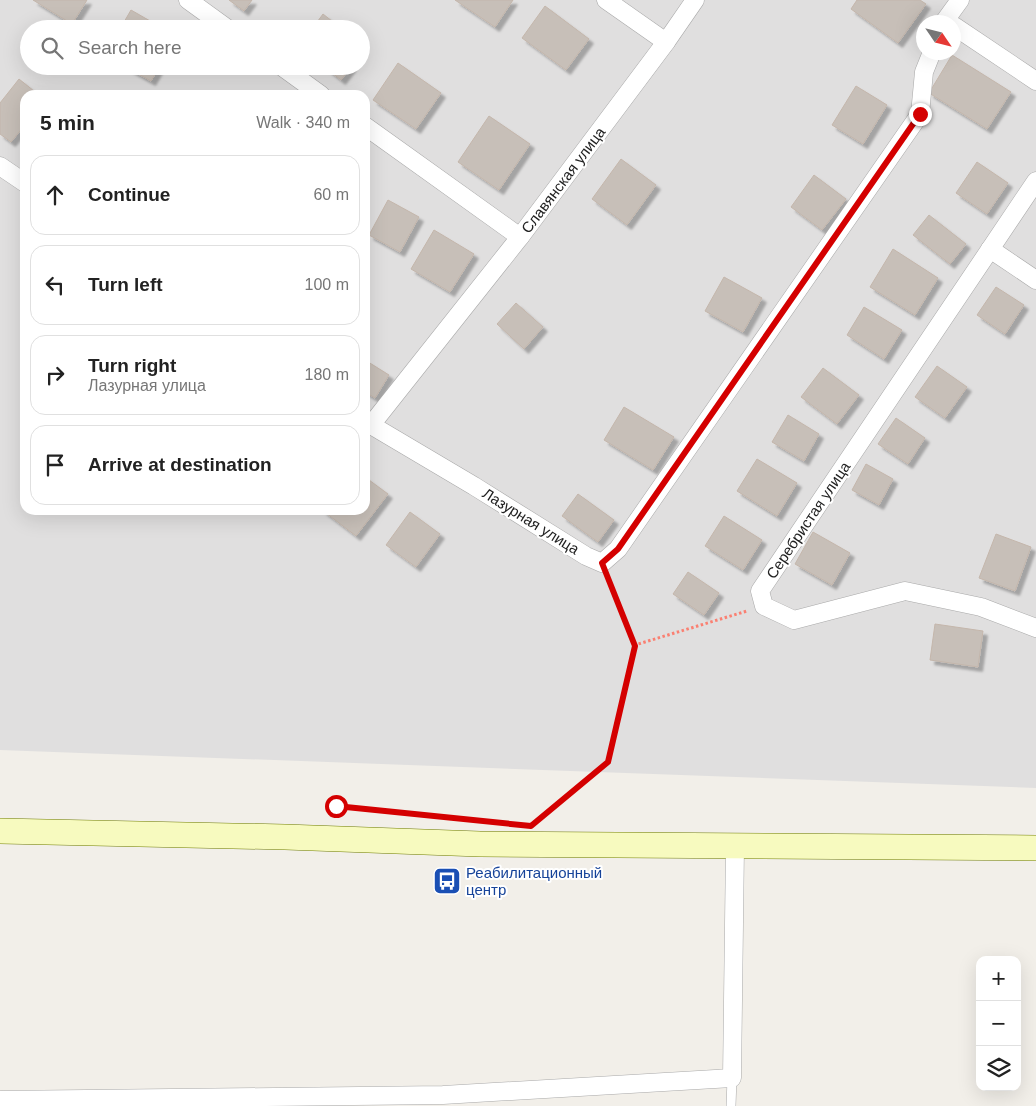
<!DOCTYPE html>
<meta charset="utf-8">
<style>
body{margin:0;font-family:Helvetica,sans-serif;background:#f6f6f6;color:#222}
.controls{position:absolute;right:15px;bottom:15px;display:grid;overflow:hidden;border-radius:10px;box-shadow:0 5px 20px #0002}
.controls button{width:45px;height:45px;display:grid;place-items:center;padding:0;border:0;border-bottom:1px solid #e0e0e0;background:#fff;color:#222;font:25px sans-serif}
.compass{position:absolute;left:916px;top:15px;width:45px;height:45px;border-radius:50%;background:#fff;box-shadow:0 5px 20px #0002;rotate:125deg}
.stop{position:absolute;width:15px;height:15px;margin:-11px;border:4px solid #d40000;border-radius:50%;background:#fff}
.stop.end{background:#d40000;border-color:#fff;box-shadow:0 1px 5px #0008}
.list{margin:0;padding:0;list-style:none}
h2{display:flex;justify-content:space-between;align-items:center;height:65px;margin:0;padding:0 20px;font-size:21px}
h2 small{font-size:16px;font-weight:400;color:#767676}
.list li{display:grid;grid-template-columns:32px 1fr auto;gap:15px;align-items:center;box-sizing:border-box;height:80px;margin:0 10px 10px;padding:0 10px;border:1px solid #e0e0e0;border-radius:15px}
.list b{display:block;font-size:19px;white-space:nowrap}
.list p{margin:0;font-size:16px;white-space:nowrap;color:#767676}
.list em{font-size:16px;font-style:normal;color:#767676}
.icon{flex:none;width:28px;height:28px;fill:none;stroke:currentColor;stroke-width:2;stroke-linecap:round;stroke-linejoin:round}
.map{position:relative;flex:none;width:1036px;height:1106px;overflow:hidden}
.search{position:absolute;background:#fff;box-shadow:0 5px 20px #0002;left:20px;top:20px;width:350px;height:55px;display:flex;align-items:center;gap:12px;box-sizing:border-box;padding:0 18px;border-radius:28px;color:#767676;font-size:19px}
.panel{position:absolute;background:#fff;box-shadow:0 5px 20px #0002;left:20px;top:90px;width:350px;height:425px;border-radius:15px}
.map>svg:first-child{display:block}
</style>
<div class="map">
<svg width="1036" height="1106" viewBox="0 0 1036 1106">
<defs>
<filter id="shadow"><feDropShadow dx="4.5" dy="4.5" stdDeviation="1" flood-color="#0004"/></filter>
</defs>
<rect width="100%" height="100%" fill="#f2efe9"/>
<!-- residential -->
<path fill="#e0dfdf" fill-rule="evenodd" d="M0 0H1036V788L0 750ZM924 22H954V52H924ZM29 29H361V66H29ZM25 95H365V510H25Z"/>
<!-- building -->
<g fill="#c7bfb8" stroke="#c4b6ab" filter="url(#shadow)">
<polygon points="33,0 87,0 72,24"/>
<polygon points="229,0 252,0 244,11"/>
<polygon points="455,0 513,0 495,27"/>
<polygon points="857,0 920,0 926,4 898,43 851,9"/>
<polygon points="545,6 589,39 566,70 522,38"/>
<polygon points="131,10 164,29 120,29"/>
<polygon points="323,14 342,29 312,29"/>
<polygon points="952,55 1011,92 987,129 929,93"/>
<polygon points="398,63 441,93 416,129 373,100"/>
<polygon points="124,66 160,66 151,81"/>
<polygon points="323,66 352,66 341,80"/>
<polygon points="19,79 39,95 25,95 25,125 11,142 0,134 0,103"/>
<polygon points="856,86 887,105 863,144 832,125"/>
<polygon points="489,116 530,144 499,190 458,162"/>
<polygon points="621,159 656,185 627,225 592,199"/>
<polygon points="977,162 1008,183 987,214 956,193"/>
<polygon points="814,175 846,199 822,230 791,207"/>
<polygon points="388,200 419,217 400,252 369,235"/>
<polygon points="929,215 966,244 950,264 913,235"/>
<polygon points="434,230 474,254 450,292 411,269"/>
<polygon points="893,249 938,278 915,315 870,287"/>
<polygon points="724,277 762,298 743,332 705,311"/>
<polygon points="996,287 1024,305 1005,334 977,315"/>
<polygon points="516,303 543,327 524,349 497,324"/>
<polygon points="864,307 902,330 884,359 847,335"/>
<polygon points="365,360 389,375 375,398 365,392"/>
<polygon points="937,366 967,387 945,418 915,397"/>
<polygon points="823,368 859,395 837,424 801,397"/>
<polygon points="624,407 674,437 653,470 604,440"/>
<polygon points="788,415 819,434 804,461 772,442"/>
<polygon points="896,418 925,438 908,464 878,444"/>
<polygon points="757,459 797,483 777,516 737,491"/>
<polygon points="866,464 893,479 879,505 852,490"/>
<polygon points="365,477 388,494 356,536 322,510 365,510"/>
<polygon points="578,494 614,520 598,542 562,516"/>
<polygon points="410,512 440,534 416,567 386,545"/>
<polygon points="724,516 762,540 743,570 705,546"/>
<polygon points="813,532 850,553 832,585 795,564"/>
<polygon points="996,534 1031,547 1015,591 979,578"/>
<polygon points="688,572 719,593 704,615 673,594"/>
<polygon points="935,624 983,631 978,667 930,660"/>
</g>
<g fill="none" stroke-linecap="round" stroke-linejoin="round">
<!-- lane casing -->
<g stroke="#a9a9a9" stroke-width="10">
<polyline id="lane" points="731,1106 732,1078"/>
</g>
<!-- street casing -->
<g stroke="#a9a9a9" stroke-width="19">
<g id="street">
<polyline points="188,0 228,29"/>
<polyline points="606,0 666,42 695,0"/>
<polyline points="944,22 960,0"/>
<polyline points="954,26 1036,81"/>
<polyline points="281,66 321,95"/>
<polyline points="365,126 520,237 666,42"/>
<polyline points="0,166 25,183"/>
<polyline points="1036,181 760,591 764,606 794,620 905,591 981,607 1036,628"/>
<polyline points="990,249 1036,280"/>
<polyline points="365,421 371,425 520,237"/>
<polyline points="371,425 474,486 586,556 602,563 618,549 920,114 924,72 932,52"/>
<polyline points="0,1100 443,1095 732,1078 735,847"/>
</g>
</g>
<!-- secondary casing -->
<g stroke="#707d05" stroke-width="26">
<polyline id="secondary" points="0,831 285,837 480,844 1036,848"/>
</g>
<!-- path -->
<g stroke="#fa8072" stroke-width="3" stroke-dasharray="2.5 2.5" stroke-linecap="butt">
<polyline points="608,579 635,645 747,611"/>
<polyline points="331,817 336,806 457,819"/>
<polyline points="536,822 608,763 635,645"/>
</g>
<!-- lane -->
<use href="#lane" stroke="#fff" stroke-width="9"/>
<!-- street -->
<use href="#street" stroke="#fff" stroke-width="18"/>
<!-- secondary -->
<use href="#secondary" stroke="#f7fabf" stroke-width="25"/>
</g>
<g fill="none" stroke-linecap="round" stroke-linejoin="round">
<!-- route -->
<polyline stroke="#d40000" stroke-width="6" points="336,806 531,826 608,762 635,646 602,563 618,549 920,114"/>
</g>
<!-- icons -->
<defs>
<g id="bus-square" transform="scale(1.4375)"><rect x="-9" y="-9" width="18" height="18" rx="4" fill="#1a4fb4" stroke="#fff"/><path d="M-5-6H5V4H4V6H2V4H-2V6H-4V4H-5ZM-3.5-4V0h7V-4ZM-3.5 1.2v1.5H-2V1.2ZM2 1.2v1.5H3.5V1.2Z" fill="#fff"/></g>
</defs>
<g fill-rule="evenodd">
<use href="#bus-square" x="447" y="881"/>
</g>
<g text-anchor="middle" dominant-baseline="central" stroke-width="4" stroke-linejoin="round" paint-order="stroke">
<!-- street labels -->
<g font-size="15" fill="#222" stroke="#fff">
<text transform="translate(563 180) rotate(-53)">Славянская улица</text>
<text transform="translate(808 520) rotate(-56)">Серебристая улица</text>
<text transform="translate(531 521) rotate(32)">Лазурная улица</text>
</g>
<!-- transit labels -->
<g font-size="15" fill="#164399" stroke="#fff" text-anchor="start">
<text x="466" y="872">Реабилитационный<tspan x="466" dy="17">центр</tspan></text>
</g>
</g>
</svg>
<div class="controls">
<button>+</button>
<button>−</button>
<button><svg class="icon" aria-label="layers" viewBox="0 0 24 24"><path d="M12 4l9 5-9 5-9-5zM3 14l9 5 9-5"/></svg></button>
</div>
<svg class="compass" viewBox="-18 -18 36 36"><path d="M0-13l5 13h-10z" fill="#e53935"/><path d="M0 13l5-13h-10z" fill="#767676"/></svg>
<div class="stop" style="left:336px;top:806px"></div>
<div class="stop end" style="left:920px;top:114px"></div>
<div class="search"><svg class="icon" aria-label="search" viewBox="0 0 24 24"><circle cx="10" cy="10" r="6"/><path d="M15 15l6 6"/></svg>Search here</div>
<section class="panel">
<h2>5 min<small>Walk · 340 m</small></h2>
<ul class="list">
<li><svg class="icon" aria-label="ahead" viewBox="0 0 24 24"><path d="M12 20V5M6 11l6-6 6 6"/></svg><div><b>Continue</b></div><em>60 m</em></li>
<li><svg class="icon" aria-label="left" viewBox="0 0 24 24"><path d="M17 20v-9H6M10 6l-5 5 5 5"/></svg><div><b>Turn left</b></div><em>100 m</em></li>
<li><svg class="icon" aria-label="right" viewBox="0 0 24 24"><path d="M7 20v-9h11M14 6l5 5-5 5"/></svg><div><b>Turn right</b><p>Лазурная улица</p></div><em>180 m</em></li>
<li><svg class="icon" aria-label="arrive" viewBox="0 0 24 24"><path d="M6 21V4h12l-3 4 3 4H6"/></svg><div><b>Arrive at destination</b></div></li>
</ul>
</section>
</div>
